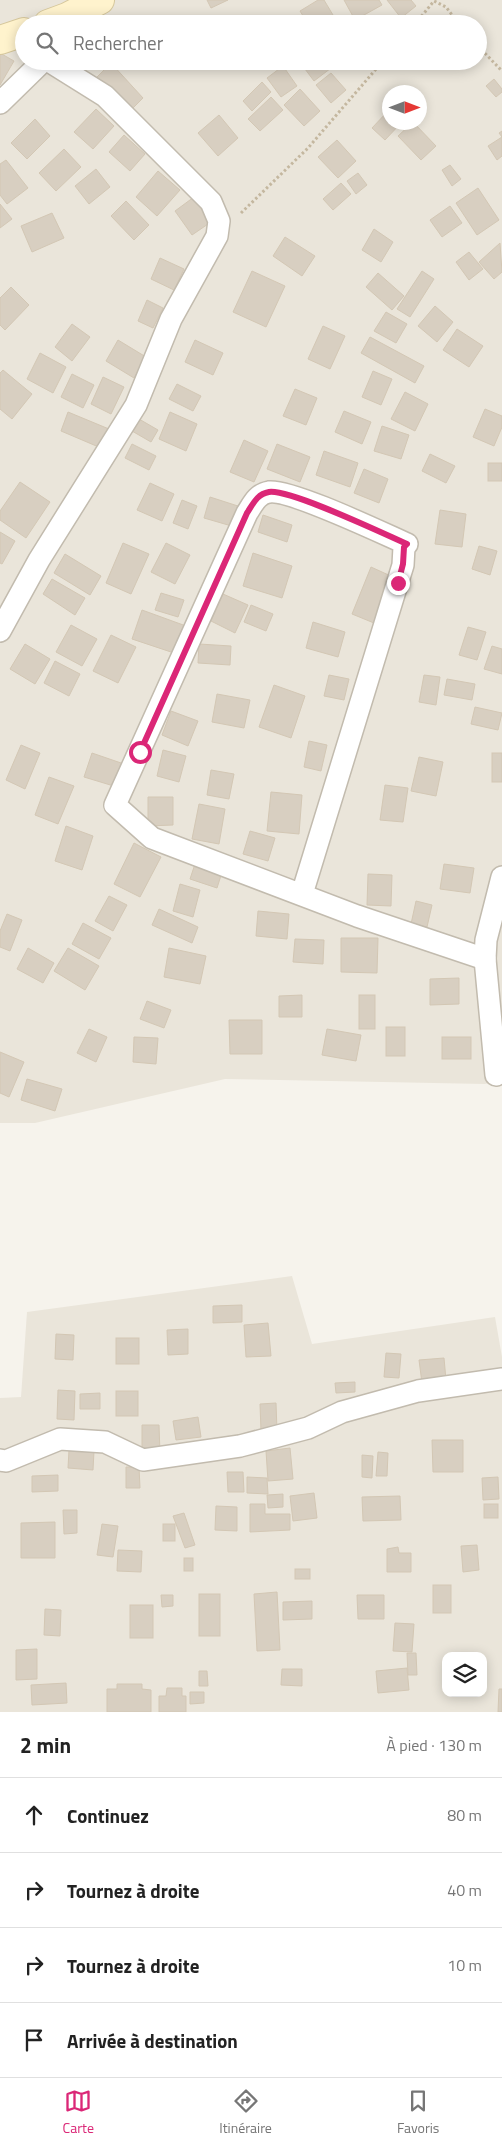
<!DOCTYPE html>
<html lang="fr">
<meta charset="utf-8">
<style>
body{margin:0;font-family:"Titillium Web",sans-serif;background:#f6f6f6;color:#222}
.controls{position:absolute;right:15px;bottom:15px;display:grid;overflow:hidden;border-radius:10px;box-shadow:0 2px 12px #0003}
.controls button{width:45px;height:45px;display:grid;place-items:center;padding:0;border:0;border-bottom:1px solid #e0e0e0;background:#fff;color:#222;font:25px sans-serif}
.compass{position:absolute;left:382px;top:85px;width:45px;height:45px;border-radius:50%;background:#fff;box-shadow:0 2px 12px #0003;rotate:90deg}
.stop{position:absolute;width:15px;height:15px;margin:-11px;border:4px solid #db2777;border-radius:50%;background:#fff}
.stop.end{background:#db2777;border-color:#fff;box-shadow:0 1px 5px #0008}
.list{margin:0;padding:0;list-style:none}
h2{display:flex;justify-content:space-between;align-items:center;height:65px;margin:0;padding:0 20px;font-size:21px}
h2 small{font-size:16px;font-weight:400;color:#767676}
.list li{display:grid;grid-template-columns:32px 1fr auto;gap:15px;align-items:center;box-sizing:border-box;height:75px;padding:0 20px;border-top:1px solid #e0e0e0}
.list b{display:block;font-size:19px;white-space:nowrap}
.list em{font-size:16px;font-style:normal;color:#767676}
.icon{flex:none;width:28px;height:28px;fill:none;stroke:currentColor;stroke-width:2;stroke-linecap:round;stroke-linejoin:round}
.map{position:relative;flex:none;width:502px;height:1712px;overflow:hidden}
.search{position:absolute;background:#fff;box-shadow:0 2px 12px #0003;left:15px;right:15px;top:15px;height:55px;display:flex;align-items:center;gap:12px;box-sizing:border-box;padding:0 18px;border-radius:28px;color:#767676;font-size:19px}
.sheet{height:365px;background:#fff}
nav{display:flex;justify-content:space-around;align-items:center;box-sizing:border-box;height:70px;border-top:1px solid #e0e0e0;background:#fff;font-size:14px;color:#767676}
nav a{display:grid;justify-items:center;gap:2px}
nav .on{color:#db2777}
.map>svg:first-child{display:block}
</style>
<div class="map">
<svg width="502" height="1712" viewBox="0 0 502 1712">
<rect width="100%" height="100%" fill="#f6f3ec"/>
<!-- residential -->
<g fill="#eae5da" fill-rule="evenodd">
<path d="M0 0H502V1080L485 1084 225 1079 35 1123H0ZM24 24H478V61H24ZM390 92H420V122H390Z"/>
<path d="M292 1276 312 1344 495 1317 502 1357V1712H0V1398L21 1397 27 1312ZM446 1656H483V1693H446Z"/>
</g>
<!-- building -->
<g fill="#d8cfc1" stroke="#d3c7b4">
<polygon points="207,0 228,0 211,8"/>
<polygon points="318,0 324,0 333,15 318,24 308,24 300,11"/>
<polygon points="344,0 379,0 382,5 355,20"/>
<polygon points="387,0 411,0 416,6 401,18"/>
<polygon points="0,53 14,61 0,85"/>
<polygon points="299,61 339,61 339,62 314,81"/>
<polygon points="342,61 359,61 351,70"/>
<polygon points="111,63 143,98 128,113 96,78"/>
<polygon points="283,66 297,86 281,97 267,78"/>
<polygon points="331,73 346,90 331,103 316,85"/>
<polygon points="494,79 502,89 502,92 496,97 486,86"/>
<polygon points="262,82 271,92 252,111 243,101"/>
<polygon points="300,89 320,111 304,126 284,105"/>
<polygon points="271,97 283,110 260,131 248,119"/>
<polygon points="96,109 114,126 93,149 74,132"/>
<polygon points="388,111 390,113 390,122 401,123 385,140 372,128"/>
<polygon points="219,115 238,138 218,156 198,133"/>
<polygon points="35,119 50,136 27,159 11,143"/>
<polygon points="413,122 436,146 421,160 398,136"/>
<polygon points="502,131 502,156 497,160 488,146 502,137 499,133"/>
<polygon points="124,135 145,154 130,171 109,152"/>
<polygon points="337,140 356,161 338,178 318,157"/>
<polygon points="64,149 81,167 56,191 39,173"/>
<polygon points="6,160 28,188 7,204 0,195 0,164"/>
<polygon points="450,165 461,179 452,186 442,170"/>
<polygon points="96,169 110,187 89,204 75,186"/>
<polygon points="158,171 180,190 157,216 136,197"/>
<polygon points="358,173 367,185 356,194 347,181"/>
<polygon points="341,183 351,194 333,210 323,199"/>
<polygon points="478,188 499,220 477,235 456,203"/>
<polygon points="194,197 211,222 192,235 175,211"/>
<polygon points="126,201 149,225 134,240 111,216"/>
<polygon points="0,204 12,219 0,228"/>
<polygon points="450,206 462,223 442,237 430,220"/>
<polygon points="52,213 64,238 32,252 21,226"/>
<polygon points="374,229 393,242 381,262 362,250"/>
<polygon points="285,237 315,256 302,276 273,256"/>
<polygon points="500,243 502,272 494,279 479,262"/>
<polygon points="469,252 483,269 469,280 456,262"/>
<polygon points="160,258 184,269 174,290 151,279"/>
<polygon points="252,271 285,286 266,327 233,312"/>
<polygon points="422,271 434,279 410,317 397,309"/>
<polygon points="378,273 404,296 392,310 366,287"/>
<polygon points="11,287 29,305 5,330 0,325 0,298"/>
<polygon points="147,300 163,308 153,328 138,321"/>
<polygon points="435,306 453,322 437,342 418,326"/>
<polygon points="386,312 407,324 396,343 374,331"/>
<polygon points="72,324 90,337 72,361 55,347"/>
<polygon points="323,326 345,336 330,369 308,359"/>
<polygon points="457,329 483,346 469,367 443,350"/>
<polygon points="370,337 424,366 415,383 361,353"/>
<polygon points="118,340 146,357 134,378 106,361"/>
<polygon points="195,340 223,353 213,375 185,362"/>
<polygon points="40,353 66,367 53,393 27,379"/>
<polygon points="3,370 32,394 12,419 0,409 0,373"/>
<polygon points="373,371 392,379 381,405 362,397"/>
<polygon points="72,374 94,385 83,408 61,397"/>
<polygon points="103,377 124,387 111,414 91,404"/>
<polygon points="177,384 201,396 193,411 169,399"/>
<polygon points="295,389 317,398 306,425 283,416"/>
<polygon points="405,392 428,404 415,431 391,419"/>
<polygon points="485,409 502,416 502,427 494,446 473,437"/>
<polygon points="344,411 371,422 362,444 335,432"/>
<polygon points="68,412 109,429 101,448 61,431"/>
<polygon points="170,412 197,424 186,451 159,439"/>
<polygon points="139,419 158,430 151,442 132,431"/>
<polygon points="382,426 409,435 401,459 374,451"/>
<polygon points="244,440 268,451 254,482 230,472"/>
<polygon points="132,444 156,456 149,470 125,458"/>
<polygon points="277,444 310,457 300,482 267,469"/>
<polygon points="324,451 358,463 350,487 316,475"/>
<polygon points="430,454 455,466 446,483 422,471"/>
<rect x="488" y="463" width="14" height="18"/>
<polygon points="364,469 388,479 379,503 354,493"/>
<polygon points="20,482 50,502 26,538 0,520 0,511"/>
<polygon points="150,483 174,494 162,521 137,510"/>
<polygon points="210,497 241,507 235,527 204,518"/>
<polygon points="182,500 197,506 188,529 173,523"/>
<polygon points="440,510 466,514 462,547 435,544"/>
<polygon points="263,515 292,525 287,542 258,532"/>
<polygon points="0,532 15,541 2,564 0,563"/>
<polygon points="123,543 149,554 131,594 106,583"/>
<polygon points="166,543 190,555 175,584 151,572"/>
<polygon points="479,546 497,551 490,575 472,569"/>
<polygon points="253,553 292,566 282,598 243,586"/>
<polygon points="65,554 101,576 90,595 54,573"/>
<polygon points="371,567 393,577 374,623 352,614"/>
<polygon points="52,579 85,598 75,615 43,594"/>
<polygon points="161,593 184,600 178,617 155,610"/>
<polygon points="223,594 248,605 235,633 211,621"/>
<polygon points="251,605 273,614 266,631 244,622"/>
<polygon points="142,610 186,626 177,654 132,639"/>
<polygon points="313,622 345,632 338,657 306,648"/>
<polygon points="71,625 97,639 82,666 56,652"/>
<polygon points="468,627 486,632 477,660 459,655"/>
<polygon points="111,635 136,647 118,683 93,671"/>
<polygon points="25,644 50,659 35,684 10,669"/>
<polygon points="199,644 231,646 230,665 198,663"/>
<polygon points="492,646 502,649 502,674 484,669"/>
<polygon points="55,661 80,674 69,696 44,683"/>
<polygon points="329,675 349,679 344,700 324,696"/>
<polygon points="424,675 440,677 436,705 419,702"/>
<polygon points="447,679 475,684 472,700 444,695"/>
<polygon points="274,685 305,696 291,738 259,727"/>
<polygon points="217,694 250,700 244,728 212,722"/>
<polygon points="475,707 502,713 498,730 471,724"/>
<polygon points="171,711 198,721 188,746 162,735"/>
<polygon points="309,741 327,745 321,771 304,767"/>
<polygon points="21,745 40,753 25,789 6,780"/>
<polygon points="163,750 186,756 179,782 157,776"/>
<polygon points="92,753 124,764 117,787 84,777"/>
<rect x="492" y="753" width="10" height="29"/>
<polygon points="419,757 443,762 436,796 411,791"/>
<polygon points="211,770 234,774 229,799 207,795"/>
<polygon points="49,777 74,786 58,824 35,815"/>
<polygon points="385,785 408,788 403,822 380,820"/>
<polygon points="271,792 302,795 299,834 267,831"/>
<polygon points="148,797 173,797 173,825 148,826"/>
<polygon points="199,804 225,809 219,844 192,839"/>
<polygon points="66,826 93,836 82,870 55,861"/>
<polygon points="250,831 275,838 268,861 243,854"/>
<polygon points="134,843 161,857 140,897 114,884"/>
<polygon points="196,861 223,869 217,888 190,879"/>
<polygon points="444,864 474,868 470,893 440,889"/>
<polygon points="368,874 392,875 391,906 367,905"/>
<polygon points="180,884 200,890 193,917 173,911"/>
<polygon points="109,896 127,905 113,931 95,921"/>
<polygon points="416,901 432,905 427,927 411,924"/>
<polygon points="159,909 198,927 192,943 152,925"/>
<polygon points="258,911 289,914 287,939 256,936"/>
<polygon points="7,914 22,920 10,951 0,947 0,931"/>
<polygon points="83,923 111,938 99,959 72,944"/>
<polygon points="341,938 378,938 377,973 341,972"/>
<polygon points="295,939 324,940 323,964 293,962"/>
<polygon points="28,948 54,963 43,983 17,969"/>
<polygon points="68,948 99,966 85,990 54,971"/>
<polygon points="169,948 206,956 200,984 164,977"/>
<polygon points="459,978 459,1004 430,1005 430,979"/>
<polygon points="302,995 302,1017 279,1017 279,996"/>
<rect x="359" y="995" width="16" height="34"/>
<polygon points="147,1001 171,1010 164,1028 140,1019"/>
<polygon points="229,1020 262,1020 262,1054 230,1054"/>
<rect x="386" y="1027" width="19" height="29"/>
<polygon points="89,1029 107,1037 96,1062 77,1053"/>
<polygon points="327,1029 361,1035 356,1061 322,1055"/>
<polygon points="134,1037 158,1038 156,1064 133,1062"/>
<rect x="442" y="1037" width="29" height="22"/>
<polygon points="0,1052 24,1062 9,1097 0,1093"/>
<polygon points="27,1079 62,1089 55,1111 21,1100"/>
<polygon points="242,1305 242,1322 213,1323 213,1306"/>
<polygon points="268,1323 271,1356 246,1357 244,1325"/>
<polygon points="188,1329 188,1354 168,1355 167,1330"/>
<polygon points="56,1334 74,1335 73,1360 55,1359"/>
<rect x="116" y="1338" width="23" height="26"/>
<polygon points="386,1353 401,1354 399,1378 384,1377"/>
<polygon points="444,1358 446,1380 422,1383 419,1360"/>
<polygon points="355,1382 355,1392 336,1393 335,1383"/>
<polygon points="58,1390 75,1391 74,1420 57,1419"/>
<rect x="116" y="1391" width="22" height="25"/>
<polygon points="100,1393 100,1409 80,1409 80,1394"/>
<polygon points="276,1403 277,1431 261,1431 260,1404"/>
<polygon points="198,1417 201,1437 176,1440 173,1421"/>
<polygon points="142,1425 159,1425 160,1454 142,1454"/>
<polygon points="432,1440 463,1440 463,1472 433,1472"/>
<polygon points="290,1448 293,1479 268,1481 266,1451"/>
<polygon points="69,1450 94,1451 93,1470 68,1468"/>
<polygon points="378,1452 388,1453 387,1476 376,1476"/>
<polygon points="362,1455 373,1456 372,1478 362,1477"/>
<polygon points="126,1467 139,1467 140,1488 126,1488"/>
<polygon points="227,1472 243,1472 244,1492 228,1492"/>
<polygon points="58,1475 58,1491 32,1492 32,1476"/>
<polygon points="247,1477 267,1478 268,1494 247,1493"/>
<polygon points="498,1477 499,1499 483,1500 482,1478"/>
<polygon points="314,1493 317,1518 293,1521 290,1496"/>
<polygon points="283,1494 283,1507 268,1508 267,1495"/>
<polygon points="400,1496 401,1520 363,1521 362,1497"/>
<polygon points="250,1504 265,1504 265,1514 290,1514 290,1530 250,1532"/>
<rect x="484" y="1504" width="14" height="14"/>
<polygon points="216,1506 237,1507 237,1531 215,1530"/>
<polygon points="63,1510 77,1510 77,1533 64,1534"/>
<polygon points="184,1513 195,1545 185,1548 173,1516"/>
<polygon points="55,1522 55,1558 21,1558 21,1523"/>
<polygon points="102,1524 118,1526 113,1557 97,1555"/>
<rect x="163" y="1524" width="12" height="17"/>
<polygon points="477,1545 479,1570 463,1572 461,1546"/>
<polygon points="398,1547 399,1553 411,1553 411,1572 387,1572 387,1549"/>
<polygon points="118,1550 142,1551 141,1572 117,1571"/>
<rect x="184" y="1558" width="9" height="13"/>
<rect x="295" y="1569" width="15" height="10"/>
<rect x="433" y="1585" width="18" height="28"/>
<polygon points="277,1592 280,1650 257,1651 254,1594"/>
<rect x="199" y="1594" width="21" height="42"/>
<polygon points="161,1595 173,1595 173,1606 162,1607"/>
<polygon points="357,1595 384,1595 384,1619 358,1619"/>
<polygon points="312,1601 312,1619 283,1620 283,1602"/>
<rect x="130" y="1605" width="23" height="33"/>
<polygon points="45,1609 61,1610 60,1636 44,1635"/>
<polygon points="395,1623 414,1624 412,1652 393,1651"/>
<polygon points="37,1649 37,1679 16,1680 16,1650"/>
<polygon points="407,1653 416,1653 417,1675 408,1675"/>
<polygon points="407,1668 409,1690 378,1693 376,1671"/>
<polygon points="282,1669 302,1669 302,1686 281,1685"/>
<polygon points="199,1671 207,1671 208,1686 199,1686"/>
<polygon points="66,1683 67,1703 32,1705 31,1685"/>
<polygon points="117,1684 142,1684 142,1689 151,1690 151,1712 107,1712 107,1689 117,1689"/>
<polygon points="167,1688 182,1688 182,1696 186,1696 186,1712 159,1712 159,1696 166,1696"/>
<polygon points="499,1689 502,1689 502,1712 498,1712"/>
<polygon points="190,1692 204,1692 204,1703 190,1704"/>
</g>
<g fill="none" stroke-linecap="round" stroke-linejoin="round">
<!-- street casing -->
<g stroke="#c2bbae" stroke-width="24">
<g id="street">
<polyline points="0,103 43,61"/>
<polyline points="0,631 39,560 136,405 171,319 217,236 219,221 211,202 105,96 49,61"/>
<path d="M302 894 403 565 404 547 407 544C382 533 290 489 269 492 257 494 253 504 247 513L115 805 152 838 357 916 485 959"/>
<polyline points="496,1075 485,959 486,940 502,877"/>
<polyline points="0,1460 6,1461 60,1439 105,1442 143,1460 240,1446 308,1428 342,1412 418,1391 502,1379"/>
</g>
</g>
<!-- secondary casing -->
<g stroke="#d6c79b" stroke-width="30">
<g id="secondary">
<polyline points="48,24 67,17 100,0"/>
<polyline points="0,40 24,32"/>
</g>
</g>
<!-- path -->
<g stroke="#c4b79f" stroke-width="3" stroke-dasharray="2.5 2.5" stroke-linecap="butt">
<polyline points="415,24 434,1 446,7 459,24"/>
<polyline points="478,46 502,71"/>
<polyline points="241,213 308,148 383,61"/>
</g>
<!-- street -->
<use href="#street" stroke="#fff" stroke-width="21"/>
<!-- secondary -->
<use href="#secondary" stroke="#fff3cd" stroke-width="28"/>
</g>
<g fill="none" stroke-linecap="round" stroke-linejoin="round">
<!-- route -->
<path stroke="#db2777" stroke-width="6" d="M140 752 247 513C253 504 257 494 269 492 290 489 382 533 407 544L404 547 403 564 398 583"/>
</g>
</svg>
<div class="controls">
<button><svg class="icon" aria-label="layers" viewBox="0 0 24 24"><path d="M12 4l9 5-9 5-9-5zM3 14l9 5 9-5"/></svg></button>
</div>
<svg class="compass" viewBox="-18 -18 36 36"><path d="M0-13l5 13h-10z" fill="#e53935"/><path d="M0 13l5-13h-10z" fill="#767676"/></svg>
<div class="stop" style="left:140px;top:752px"></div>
<div class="stop end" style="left:398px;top:583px"></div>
<div class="search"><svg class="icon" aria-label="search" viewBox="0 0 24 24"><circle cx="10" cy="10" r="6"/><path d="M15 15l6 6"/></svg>Rechercher</div>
</div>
<section class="sheet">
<h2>2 min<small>À pied · 130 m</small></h2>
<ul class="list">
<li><svg class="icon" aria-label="ahead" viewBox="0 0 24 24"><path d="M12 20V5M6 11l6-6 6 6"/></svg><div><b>Continuez</b></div><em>80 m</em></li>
<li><svg class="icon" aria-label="right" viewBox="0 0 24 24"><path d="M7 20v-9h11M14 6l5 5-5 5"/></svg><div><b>Tournez à droite</b></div><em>40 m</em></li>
<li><svg class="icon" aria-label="right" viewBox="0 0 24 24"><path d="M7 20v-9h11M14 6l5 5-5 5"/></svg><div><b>Tournez à droite</b></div><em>10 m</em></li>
<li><svg class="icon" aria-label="arrive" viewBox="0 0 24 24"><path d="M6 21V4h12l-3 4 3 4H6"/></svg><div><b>Arrivée à destination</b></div></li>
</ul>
</section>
<nav>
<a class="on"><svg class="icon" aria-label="map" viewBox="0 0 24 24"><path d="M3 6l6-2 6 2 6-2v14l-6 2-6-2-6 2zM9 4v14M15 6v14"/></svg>Carte</a>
<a><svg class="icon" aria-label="directions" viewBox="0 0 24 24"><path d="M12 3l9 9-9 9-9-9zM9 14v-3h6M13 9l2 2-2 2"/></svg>Itinéraire</a>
<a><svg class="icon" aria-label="saved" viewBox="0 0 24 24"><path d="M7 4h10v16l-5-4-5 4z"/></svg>Favoris</a>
</nav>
